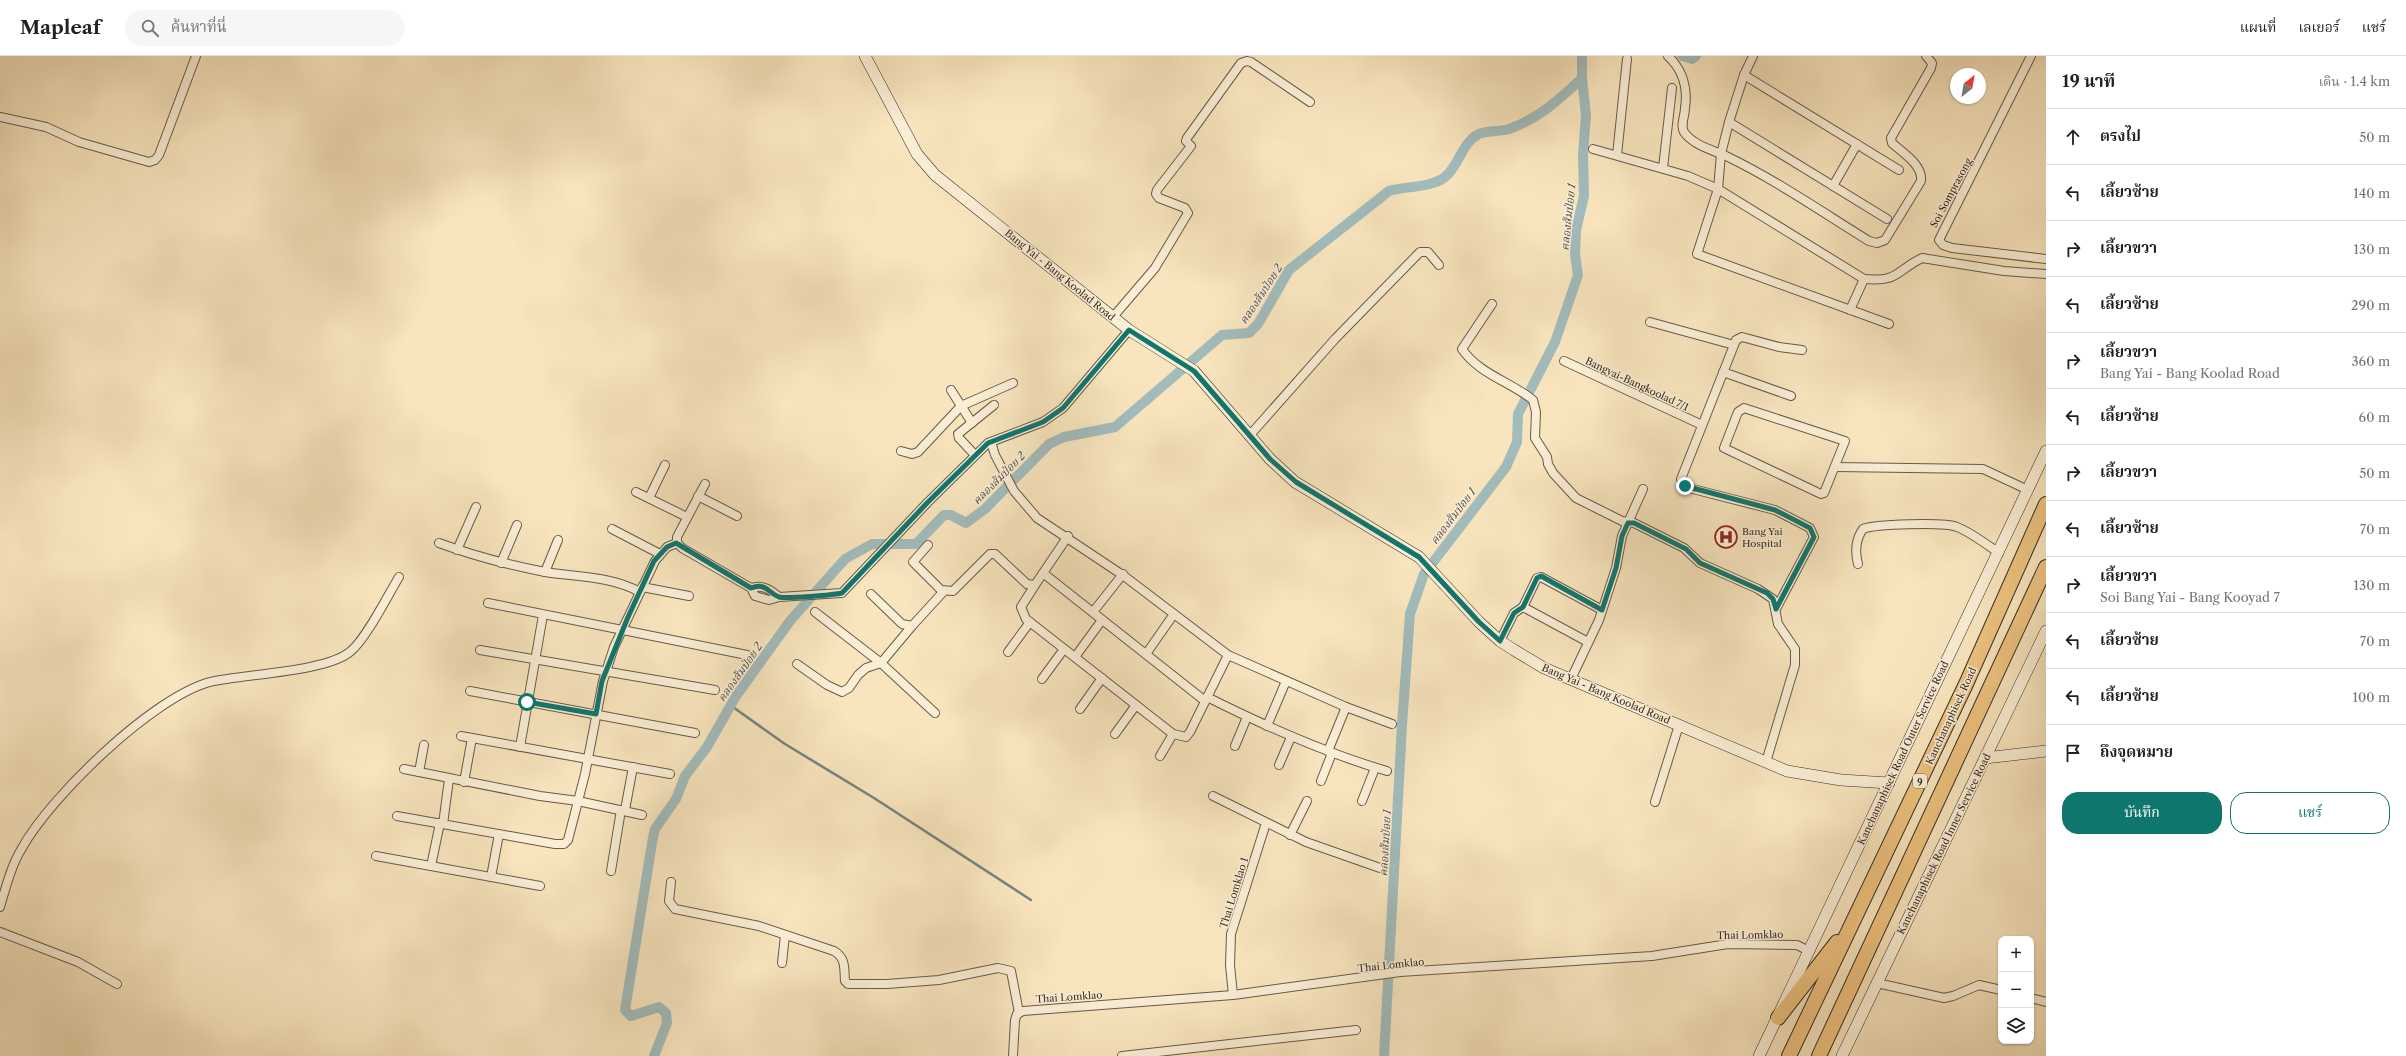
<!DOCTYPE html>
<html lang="th">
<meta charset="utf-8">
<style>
body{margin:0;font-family:"Libre Caslon Text","Noto Serif Thai",serif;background:#f6f6f6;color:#202124}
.controls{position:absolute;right:12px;bottom:12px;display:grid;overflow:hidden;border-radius:8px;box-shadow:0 1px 3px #0004}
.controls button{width:36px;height:36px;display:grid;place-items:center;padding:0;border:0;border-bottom:1px solid #e0e0e0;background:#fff;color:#202124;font:20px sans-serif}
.compass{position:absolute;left:1950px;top:12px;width:36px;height:36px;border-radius:50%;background:#fff;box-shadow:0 1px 3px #0004;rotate:31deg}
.stop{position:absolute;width:12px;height:12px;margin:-9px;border:3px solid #0f766e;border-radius:50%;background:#fff}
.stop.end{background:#0f766e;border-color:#fff;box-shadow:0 1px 4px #0008}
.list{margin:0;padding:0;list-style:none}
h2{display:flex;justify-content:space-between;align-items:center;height:52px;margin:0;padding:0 16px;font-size:17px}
h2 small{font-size:13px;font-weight:400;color:#757577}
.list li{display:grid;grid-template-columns:26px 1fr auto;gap:12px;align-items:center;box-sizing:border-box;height:56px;padding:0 16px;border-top:1px solid #e0e0e0}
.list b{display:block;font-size:15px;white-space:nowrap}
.list p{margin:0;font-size:13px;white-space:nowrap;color:#757577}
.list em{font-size:13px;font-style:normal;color:#757577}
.actions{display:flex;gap:8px;padding:12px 16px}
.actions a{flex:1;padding:9px 0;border:1px solid #0f766e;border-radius:16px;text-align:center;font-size:14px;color:#0f766e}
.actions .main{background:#0f766e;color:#fff}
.icon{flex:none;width:22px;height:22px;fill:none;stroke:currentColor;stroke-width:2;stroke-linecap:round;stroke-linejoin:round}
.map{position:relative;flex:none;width:2046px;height:1000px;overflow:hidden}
header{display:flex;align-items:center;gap:24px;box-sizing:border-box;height:56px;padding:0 20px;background:#fff;border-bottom:1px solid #e0e0e0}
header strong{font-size:19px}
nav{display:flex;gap:22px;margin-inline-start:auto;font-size:14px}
.search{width:280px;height:36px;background:#f6f6f6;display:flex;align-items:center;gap:10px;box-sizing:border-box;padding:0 14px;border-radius:22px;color:#757577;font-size:15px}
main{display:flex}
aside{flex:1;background:#fff}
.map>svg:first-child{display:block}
</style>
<header>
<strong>Mapleaf</strong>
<div class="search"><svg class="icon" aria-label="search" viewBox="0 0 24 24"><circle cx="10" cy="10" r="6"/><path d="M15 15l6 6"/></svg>ค้นหาที่นี่</div>
<nav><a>แผนที่</a><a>เลเยอร์</a><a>แชร์</a></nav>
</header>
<main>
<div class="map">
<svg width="2046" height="1000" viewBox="0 0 2046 1000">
<rect width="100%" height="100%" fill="#f8e5be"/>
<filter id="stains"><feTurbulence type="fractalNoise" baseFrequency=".005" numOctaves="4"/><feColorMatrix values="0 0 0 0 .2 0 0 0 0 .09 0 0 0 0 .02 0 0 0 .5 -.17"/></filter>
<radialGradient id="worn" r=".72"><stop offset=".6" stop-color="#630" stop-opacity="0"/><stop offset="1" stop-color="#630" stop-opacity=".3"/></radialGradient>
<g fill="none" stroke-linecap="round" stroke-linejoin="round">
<!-- stream -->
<polyline stroke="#78827f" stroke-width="2.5" points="730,649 785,688 874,742 1031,844"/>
<!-- canal -->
<g stroke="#a2bcbc" stroke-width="10">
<polyline points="1682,0 1692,3 1696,0"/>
<path d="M654 1000 667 967 666 957 659 951 631 960 625 954 653 781 655 773 676 743 685 720 707 691 736 640 790 565 845 503 872 488H916L944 459H951L966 467 985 453 1049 388 1064 381 1115 371 1222 279 1249 277 1258 268 1289 214 1389 135C1406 130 1431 132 1445 121 1459 110 1462 86 1479 78 1488 74 1500 76 1509 73 1538 63 1560 43 1582 22"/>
<polyline points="1384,1000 1402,669 1410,558 1424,518 1506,411 1517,386 1518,358 1555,286 1578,219 1575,198 1576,174 1584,140 1583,99 1586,59 1582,22 1582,0"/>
</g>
<!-- street casing -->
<g stroke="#685a4a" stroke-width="10">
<g id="street">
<path d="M1668 0C1683 14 1688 33 1685 52 1685 60 1680 69 1684 76 1693 89 1712 94 1726 100 1776 124 1822 156 1869 185L1877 187 1885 184 1921 125C1923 109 1903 97 1892 87L1891 82 1931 12 1932 7 1926 0"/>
<polyline points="1753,0 1744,19 1729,66 1721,98 1718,133 1697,198 1889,268"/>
<polyline points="2031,0 1939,184 1943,189 1952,192 2046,203"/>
<polyline points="1744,19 1899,114"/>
<polyline points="0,61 46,71 79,86 149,106 155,104 159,99 196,0"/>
<polyline points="1729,66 1887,163"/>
<path d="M1593 93 1688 120 1718 133 1864 223C1900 226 1895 215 1922 202L2004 215 2046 218"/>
<polyline points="1617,99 1627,3"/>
<polyline points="1663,112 1672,32"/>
<polyline points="1833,130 1857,88"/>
<path d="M1492 248 1462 293C1479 318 1511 326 1533 344L1536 356 1535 382 1547 401 1548 408 1553 417 1576 442 1622 465 1634 467 1684 492 1700 507 1758 533 1773 543 1778 568 1795 593V609L1766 706"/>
<polyline points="1850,254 1864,223"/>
<polyline points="1113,261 1155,212 1188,157 1185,152 1159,142 1156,138 1157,134 1191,90 1186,85 1187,82 1241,7 1247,5 1251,6 1310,46"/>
<polyline points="1650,266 1734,289"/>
<polyline points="1564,305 1702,369"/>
<polyline points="1723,316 1791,340"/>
<polyline points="951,334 972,367"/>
<polygon points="1744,352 1845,385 1824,437 1821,438 1724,392 1738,356"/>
<polyline points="1250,379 1335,283 1420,196 1428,196 1439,209"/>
<polyline points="991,386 995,399 1014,435 1037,462 1124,520 1228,599 1346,651 1392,668"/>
<polyline points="901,395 912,398 918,396 961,350 1013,327"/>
<polyline points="975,399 959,382 958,378 994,349"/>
<polyline points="1835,411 1983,413 2028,434"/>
<polyline points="705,428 677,481 677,487 682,492 751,532 755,540 769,544 779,541 842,537 928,446 988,387 1043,366 1063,352 1129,274"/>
<polyline points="636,436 687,461"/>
<polyline points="698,440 737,460"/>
<polyline points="649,442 665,409"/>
<polyline points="612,473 660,498"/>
<path d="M439 487C474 500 509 509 545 516 577 521 611 520 640 536"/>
<polyline points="928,489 913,506 941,534 953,535 990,498 995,498 1027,528 1035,529 1068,480"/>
<polyline points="457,494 476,451"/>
<polyline points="501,507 517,469"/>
<path d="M1858 508C1855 496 1855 484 1863 473 1874 468 1945 466 1957 471 1972 477 1986 488 1999 497"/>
<polyline points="545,516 558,484"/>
<polyline points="1043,517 1205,645"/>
<polyline points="1035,529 1021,551 1026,563 1173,678 1186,681 1190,676 1228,599"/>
<polyline points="642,531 689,540"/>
<path d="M751 532C762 528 771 534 779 541"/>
<polyline points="871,538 902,568 912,570 944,535"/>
<polyline points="488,547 747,599"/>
<polyline points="1523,551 1537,522 1541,521 1602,554"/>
<polyline points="1776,553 1814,481 1810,472 1775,454 1685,431 1681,423 1736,284 1742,281 1779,291 1802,294"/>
<polyline points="815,556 881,607 935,657"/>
<polyline points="1093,556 1123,518"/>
<polyline points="1500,585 1514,557 1523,551 1588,586"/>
<polyline points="480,594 715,634"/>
<polyline points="1008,596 1030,566"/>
<polyline points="1146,598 1174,558"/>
<polyline points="1075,601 1102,564"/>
<polyline points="797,608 827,629 842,636 849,632 858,619 866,612 881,607 912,570"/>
<polyline points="1042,623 1064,593"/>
<polyline points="1571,623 1599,564 1616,512 1622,480 1643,433"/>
<polyline points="470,635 695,677"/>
<path d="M1207 641C1265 670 1325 697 1387 715"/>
<polyline points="1080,653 1102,622"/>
<polyline points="1267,670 1286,625"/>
<polyline points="1115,678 1136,649"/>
<polyline points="461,680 670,718"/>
<polyline points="1235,690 1247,661"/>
<polyline points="520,691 543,559"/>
<polyline points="1328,695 1346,651"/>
<polyline points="1160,700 1173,678"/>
<polyline points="1279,709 1291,681"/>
<polyline points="404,713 540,740 578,745 642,759"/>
<polyline points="419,716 424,689"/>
<polyline points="1321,725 1332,697"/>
<polyline points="464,726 472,682"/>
<polyline points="1213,740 1306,786 1380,812"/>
<polyline points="1362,745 1375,712"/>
<polyline points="1655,746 1679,669"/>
<polyline points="625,754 633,711"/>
<polyline points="397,760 555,788 564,788 568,784 585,718 603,625 614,591 655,505 667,491 677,487"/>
<polyline points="443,768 449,723"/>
<polyline points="1290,779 1307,745"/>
<polyline points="376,800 540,830"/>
<polyline points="431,810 440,767"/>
<polyline points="611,815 621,754"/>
<polyline points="491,821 499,778"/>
<path d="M671 826 669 845 675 853 759 870 834 895C846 902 844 912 845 925L848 928H887L939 924 998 912 1011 915 1019 957"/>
<path d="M0 851C6 831 11 810 22 792 51 740 153 641 210 626 243 618 328 616 351 595 366 583 388 539 399 521"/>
<polyline points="0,876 78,906 117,928"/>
<polyline points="782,907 785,879"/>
<polyline points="1877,927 1944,942 1953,940 1979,929 2001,934"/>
<polyline points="1233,939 1230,909 1231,878 1266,767"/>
<polyline points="2031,942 2046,946"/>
<polyline points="1013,1000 1015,964 1017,958 1023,955 1233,939 1400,916 1652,900 1728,888 1797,889 1809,895"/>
<polyline points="1122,1000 1356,974"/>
</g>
</g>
<!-- secondary casing -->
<g stroke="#382b23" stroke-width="12">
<g id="secondary">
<polyline points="865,0 917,98 935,119 1129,274 1194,315 1270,403 1295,426 1419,501 1479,566 1500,585 1514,594 1544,612 1787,715 1841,724 1889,727"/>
<polyline points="1985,702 2046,695"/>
<polyline points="1759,1000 2046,395"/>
<polyline points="1842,1000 2046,575"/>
</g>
</g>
<!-- highway casing -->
<g stroke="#382b23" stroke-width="16">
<g id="highway">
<polyline points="1778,962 1837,886"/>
<polyline points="1789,1000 1966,628 2046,448"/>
<polyline points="1819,1000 2046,511"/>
</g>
</g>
<!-- street -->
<use href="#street" stroke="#faeed5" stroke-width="8"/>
<!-- secondary -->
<use href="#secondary" stroke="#faeed5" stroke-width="11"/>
<!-- highway -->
<use href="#highway" stroke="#ecc27f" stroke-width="14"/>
</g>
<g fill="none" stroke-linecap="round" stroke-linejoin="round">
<!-- route -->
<path stroke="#0f766e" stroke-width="5" d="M527 646 596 658 602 625 628 561 654 505 667 491 676 487 751 532C766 526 768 537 779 541 786 543 833 539 842 537L928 446 988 387 1043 366 1063 352 1129 274 1194 315 1270 403 1296 426 1419 501 1479 566 1500 585 1514 557 1523 551 1537 522 1541 520 1602 554 1616 512 1622 480 1628 467H1634L1686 493 1700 507 1767 537 1773 543 1776 553 1814 481 1810 472 1775 454 1685 430"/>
</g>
<!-- icons -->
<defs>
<g id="hospital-ring" transform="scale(1.15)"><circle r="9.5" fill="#faeed5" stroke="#8f2418" stroke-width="1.5"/><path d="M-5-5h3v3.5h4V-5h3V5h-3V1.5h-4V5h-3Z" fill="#8f2418"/></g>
</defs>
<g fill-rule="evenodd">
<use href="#hospital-ring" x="1726" y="481"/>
</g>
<g text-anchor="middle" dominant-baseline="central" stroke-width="3" stroke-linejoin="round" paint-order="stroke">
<!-- shield labels -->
<rect fill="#faeed5" stroke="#726658" stroke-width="1" x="1913" y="718" width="14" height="14" rx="3"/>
<g font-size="9" font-weight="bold" fill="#382b23">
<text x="1920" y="725">9</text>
</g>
<!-- street labels -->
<g font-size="10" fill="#382b23" stroke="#faeed5">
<text transform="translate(1951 137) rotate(-62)">Soi Somprasong</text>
<text transform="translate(1060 219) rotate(39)">Bang Yai - Bang Koolad Road</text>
<text transform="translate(1637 328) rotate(25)">Bangyai-Bangkoolad 7/1</text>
<text transform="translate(1606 638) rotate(23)">Bang Yai - Bang Koolad Road</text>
<text transform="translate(1951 660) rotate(-65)">Kanchanaphisek Road</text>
<text transform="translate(1903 697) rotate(-65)">Kanchanaphisek Road Outer Service Road</text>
<text transform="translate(1944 788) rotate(-64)">Kanchanaphisek Road Inner Service Road</text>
<text transform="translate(1234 837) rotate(-73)">Thai Lomklao 1</text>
<text transform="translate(1750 879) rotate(-1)">Thai Lomklao</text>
<text transform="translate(1391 909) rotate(-6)">Thai Lomklao</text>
<text transform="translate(1069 941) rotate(-4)">Thai Lomklao</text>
</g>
<!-- poi labels -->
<g font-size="10" fill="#382b23" stroke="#faeed5" text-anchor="start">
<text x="1742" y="475">Bang Yai<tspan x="1742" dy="12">Hospital</tspan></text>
</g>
<!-- water labels -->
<g font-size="11" font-style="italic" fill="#524f49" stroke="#faeed5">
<text transform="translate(1568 161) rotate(-84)">คลองส้มป่อย 1</text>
<text transform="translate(1261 238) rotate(-57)">คลองส้มป่อย 2</text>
<text transform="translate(999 422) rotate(-45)">คลองส้มป่อย 2</text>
<text transform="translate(1453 460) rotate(-53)">คลองส้มป่อย 1</text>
<text transform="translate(740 616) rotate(-55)">คลองส้มป่อย 2</text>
<text transform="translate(1385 787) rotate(-87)">คลองส้มป่อย 1</text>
</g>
</g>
<rect width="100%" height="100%" filter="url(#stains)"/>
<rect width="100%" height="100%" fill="url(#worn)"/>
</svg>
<div class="controls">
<button>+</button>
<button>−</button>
<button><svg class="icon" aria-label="layers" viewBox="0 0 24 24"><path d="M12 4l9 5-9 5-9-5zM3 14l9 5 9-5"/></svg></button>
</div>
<svg class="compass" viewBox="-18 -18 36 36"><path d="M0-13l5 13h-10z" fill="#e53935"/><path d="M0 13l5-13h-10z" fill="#757577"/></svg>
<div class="stop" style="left:527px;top:646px"></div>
<div class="stop end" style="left:1685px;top:430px"></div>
</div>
<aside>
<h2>19 นาที<small>เดิน · 1.4 km</small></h2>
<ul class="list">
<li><svg class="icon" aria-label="ahead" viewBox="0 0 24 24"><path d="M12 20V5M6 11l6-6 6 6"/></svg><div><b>ตรงไป</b></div><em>50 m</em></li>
<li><svg class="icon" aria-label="left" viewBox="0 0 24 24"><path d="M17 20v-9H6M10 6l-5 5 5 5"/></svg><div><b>เลี้ยวซ้าย</b></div><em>140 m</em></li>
<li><svg class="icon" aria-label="right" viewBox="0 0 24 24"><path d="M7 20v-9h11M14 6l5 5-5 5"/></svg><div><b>เลี้ยวขวา</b></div><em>130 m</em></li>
<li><svg class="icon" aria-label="left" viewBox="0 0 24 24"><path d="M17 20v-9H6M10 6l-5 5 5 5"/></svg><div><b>เลี้ยวซ้าย</b></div><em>290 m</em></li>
<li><svg class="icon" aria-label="right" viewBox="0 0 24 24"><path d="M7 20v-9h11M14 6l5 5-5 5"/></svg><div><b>เลี้ยวขวา</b><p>Bang Yai - Bang Koolad Road</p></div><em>360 m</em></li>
<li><svg class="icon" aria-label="left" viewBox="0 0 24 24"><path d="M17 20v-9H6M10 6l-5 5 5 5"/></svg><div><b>เลี้ยวซ้าย</b></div><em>60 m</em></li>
<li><svg class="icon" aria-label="right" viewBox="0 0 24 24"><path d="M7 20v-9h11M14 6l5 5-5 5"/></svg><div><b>เลี้ยวขวา</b></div><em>50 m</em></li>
<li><svg class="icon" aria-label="left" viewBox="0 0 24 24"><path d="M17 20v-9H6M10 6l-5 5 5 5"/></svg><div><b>เลี้ยวซ้าย</b></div><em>70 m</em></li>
<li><svg class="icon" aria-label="right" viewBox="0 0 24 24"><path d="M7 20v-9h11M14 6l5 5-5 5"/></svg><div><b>เลี้ยวขวา</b><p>Soi Bang Yai - Bang Kooyad 7</p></div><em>130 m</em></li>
<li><svg class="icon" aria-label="left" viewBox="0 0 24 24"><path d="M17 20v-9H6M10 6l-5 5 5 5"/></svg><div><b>เลี้ยวซ้าย</b></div><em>70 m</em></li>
<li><svg class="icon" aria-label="left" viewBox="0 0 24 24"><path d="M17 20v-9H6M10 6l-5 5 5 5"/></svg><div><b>เลี้ยวซ้าย</b></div><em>100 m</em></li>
<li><svg class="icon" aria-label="arrive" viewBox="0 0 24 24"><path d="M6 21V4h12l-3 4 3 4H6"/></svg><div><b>ถึงจุดหมาย</b></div></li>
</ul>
<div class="actions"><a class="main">บันทึก</a><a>แชร์</a></div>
</aside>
</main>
